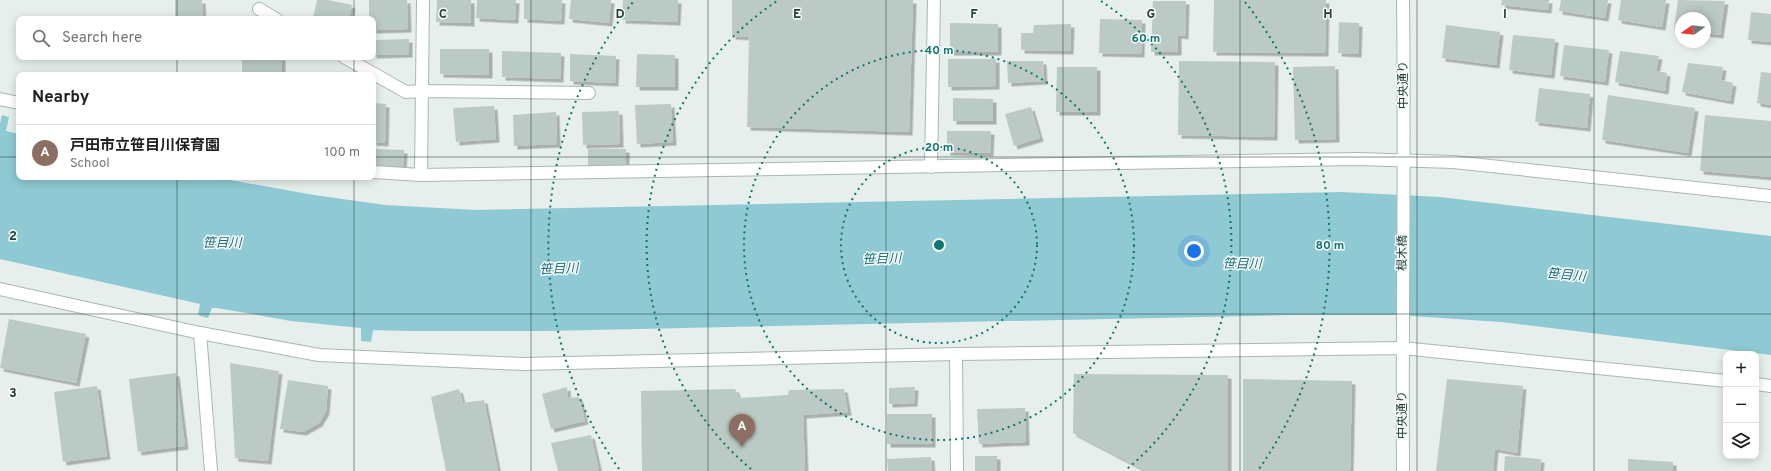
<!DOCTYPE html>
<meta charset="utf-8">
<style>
body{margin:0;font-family:Overpass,"Noto Sans JP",sans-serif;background:#f6f6f6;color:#202124}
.controls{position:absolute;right:12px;bottom:12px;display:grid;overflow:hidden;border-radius:8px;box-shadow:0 2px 10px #0003}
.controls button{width:36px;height:36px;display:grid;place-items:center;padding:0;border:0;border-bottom:1px solid #e0e0e0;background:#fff;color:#202124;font:20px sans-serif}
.compass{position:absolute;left:1675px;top:12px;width:36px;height:36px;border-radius:50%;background:#fff;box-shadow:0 2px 10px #0003;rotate:256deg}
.you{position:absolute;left:1194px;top:251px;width:14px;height:14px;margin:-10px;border:3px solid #fff;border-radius:50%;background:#1a73e8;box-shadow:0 0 0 6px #1a73e833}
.badge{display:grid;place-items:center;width:26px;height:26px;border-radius:50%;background:#b45309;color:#fff;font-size:13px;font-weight:700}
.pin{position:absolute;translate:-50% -33px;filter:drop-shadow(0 1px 2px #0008)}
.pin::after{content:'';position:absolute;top:21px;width:14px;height:12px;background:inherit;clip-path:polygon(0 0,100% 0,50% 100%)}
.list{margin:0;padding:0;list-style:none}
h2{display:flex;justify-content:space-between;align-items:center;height:52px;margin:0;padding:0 16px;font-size:17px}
h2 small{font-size:13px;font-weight:400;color:#757577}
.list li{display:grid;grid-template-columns:26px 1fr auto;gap:12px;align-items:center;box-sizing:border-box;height:56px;padding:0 16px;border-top:1px solid #e0e0e0}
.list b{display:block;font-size:15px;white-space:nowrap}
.list p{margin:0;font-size:13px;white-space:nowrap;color:#757577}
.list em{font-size:13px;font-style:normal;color:#757577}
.icon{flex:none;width:22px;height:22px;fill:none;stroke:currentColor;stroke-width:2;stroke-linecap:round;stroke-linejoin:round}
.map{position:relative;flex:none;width:1771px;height:471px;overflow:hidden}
.search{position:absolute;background:#fff;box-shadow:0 2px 10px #0003;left:16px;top:16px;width:360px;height:44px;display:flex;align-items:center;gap:10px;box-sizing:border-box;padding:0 14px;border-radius:8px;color:#757577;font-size:15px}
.panel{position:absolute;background:#fff;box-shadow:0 2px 10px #0003;left:16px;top:72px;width:360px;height:108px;border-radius:8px}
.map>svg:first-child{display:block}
</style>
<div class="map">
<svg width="1771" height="471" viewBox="0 0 1771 471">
<defs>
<filter id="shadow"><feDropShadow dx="3.5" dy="3.5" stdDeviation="0" flood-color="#0004"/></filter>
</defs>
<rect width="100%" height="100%" fill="#e6efeb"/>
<!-- water -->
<polygon fill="#8ec9d4" points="2,115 9,117 6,131 19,134 19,177 213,177 314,195 385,205 476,210 1341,192 1440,197 1771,236 1771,355 1501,322 1397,315 1290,315 546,331 407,331 373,330 371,342 361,341 361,328 291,321 217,308 212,308 208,318 198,315 200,304 0,259 0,124"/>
<!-- building -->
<g fill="#bbcac4" filter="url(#shadow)">
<polygon points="175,0 202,0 203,19 175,19"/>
<polygon points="317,0 328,0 352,5 349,19 313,19"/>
<polygon points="369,0 407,0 408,29 373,30 373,19 369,19"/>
<polygon points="437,0 471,0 471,23 436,22"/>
<polygon points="477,0 516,0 515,20 476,18"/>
<polygon points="524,0 562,0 561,21 524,19"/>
<polygon points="571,0 611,0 609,23 569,19"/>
<polygon points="623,0 678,0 677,22 622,20"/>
<polygon points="732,0 913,0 909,132 747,127 749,37 732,36"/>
<polygon points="1214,0 1326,0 1325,53 1213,52"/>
<polygon points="1502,0 1549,0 1548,10 1501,5"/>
<polygon points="1561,0 1608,0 1605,18 1559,11"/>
<polygon points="1621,0 1666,0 1662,27 1618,20"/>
<polygon points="1678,0 1725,1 1720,35 1705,33 1705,18 1681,18 1681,30 1674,29"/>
<polygon points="1153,1 1186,1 1185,36 1178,35 1178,52 1151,52"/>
<polygon points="1751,12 1771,14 1771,42 1748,40"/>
<polygon points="1100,19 1142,20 1141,54 1099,53"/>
<polygon points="1339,22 1359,23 1358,54 1338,53"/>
<polygon points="950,23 998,24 998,52 950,52"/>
<polygon points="1071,24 1070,51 1021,50 1021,33 1033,33 1034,25"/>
<polygon points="1446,25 1500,32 1496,65 1442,58"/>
<polygon points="1513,35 1555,39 1551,75 1509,70"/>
<polygon points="409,39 409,54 373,55 373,40"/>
<polygon points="1564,45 1609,50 1605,82 1560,76"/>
<polygon points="440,49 489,49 489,75 440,74"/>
<polygon points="502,51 561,53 560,79 502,77"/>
<polygon points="1620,51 1659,56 1656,71 1667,73 1665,91 1615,82"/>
<polygon points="570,54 616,56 615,83 570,81"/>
<polygon points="637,54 675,55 675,87 636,87"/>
<rect x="242" y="57" width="40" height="18"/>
<polygon points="948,59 996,59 996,86 948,87"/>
<polygon points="1007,61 1043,61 1044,81 1008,83"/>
<polygon points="1179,61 1275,62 1274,137 1178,135"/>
<polygon points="1688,63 1723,67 1721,80 1733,83 1730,101 1682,92"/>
<polygon points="1335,66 1336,139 1295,140 1293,67"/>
<polygon points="1057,67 1097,67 1097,112 1056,112"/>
<polygon points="1761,72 1771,73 1771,105 1757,103"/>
<polygon points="1539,88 1590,94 1587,128 1535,122"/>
<polygon points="1608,95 1695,108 1688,153 1602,140"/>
<polygon points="953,98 993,99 993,121 953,121"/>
<polygon points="373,103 386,104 385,143 373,142"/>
<polygon points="671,104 673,142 637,144 635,105"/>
<polygon points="494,106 496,139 456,142 453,108"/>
<polygon points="1031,107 1040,138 1014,146 1005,114"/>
<polygon points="619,111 620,144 583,145 582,112"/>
<polygon points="556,112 557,144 514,146 513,115"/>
<polygon points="1705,115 1771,121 1771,177 1700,171"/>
<polygon points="947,131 991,131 990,153 947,152"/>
<polygon points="373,149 404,150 403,167 373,166"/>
<polygon points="588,149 626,149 626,167 588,168"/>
<polygon points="9,319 86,334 76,383 0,368"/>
<polygon points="230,363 279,371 268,461 235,458"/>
<polygon points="176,373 185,446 138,452 129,379"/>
<polygon points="1074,374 1228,375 1228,471 1146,471 1073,433"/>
<polygon points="1243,379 1352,381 1350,471 1243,471"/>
<polygon points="1447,379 1523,386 1517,453 1495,449 1493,471 1436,471"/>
<polygon points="288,380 328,386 326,411 319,423 303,432 280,429"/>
<polygon points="97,386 107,456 63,462 54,392"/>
<polygon points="567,387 568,398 579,397 585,421 551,429 542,394"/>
<polygon points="915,387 914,403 889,404 889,388"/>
<polygon points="459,389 463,403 484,400 498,471 446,471 431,397"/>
<polygon points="735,389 739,398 788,395 789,390 844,389 848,412 803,415 805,471 642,471 641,391"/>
<polygon points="1025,408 1026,442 979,444 977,409"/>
<rect x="887" y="414" width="45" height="30"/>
<polygon points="591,435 599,470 558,471 551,443"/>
<rect x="975" y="456" width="22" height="15"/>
<polygon points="1505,456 1541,459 1540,471 1504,471"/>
<polygon points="931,457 932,471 888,471 887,459"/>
<polygon points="1628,459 1673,462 1673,471 1628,471"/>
</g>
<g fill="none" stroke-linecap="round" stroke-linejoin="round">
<!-- minor casing -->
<g stroke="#a8b8b2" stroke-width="14">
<g id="minor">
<polyline points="259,9 276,19"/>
<polyline points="344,57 406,92 422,91 589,93"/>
<polyline points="0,99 19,103"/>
<polyline points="931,167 934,0"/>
<polyline points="373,172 421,175 1358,159 1453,162 1771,196"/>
<polyline points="421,175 423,0"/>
<polyline points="0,289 200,333 319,355 523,364 956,354 1402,348 1726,381"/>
<polyline points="200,333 211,471"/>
<polyline points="956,354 957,471"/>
<polyline points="1756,384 1771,386"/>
</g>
</g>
<!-- tertiary casing -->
<g stroke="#a8b8b2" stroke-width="14">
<path id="tertiary" d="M1403 471C1402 314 1405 157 1403 0"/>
</g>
<!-- minor -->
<use href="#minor" stroke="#fff" stroke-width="12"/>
<!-- tertiary -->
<use href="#tertiary" stroke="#fff" stroke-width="12"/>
</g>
<!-- grid -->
<path fill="none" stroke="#24423a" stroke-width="1" stroke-opacity="0.55" d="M177 0V19M354 0V19M531 0V471M708 0V471M886 0V471M1063 0V471M1240 0V471M1417 0V471M1594 0V471M177 57V75M354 57V75M0 157H19M373 157H1771M177 177V471M354 177V471M0 314H1771"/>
<!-- distance rings -->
<g fill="none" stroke="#0f766e" stroke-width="2" stroke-dasharray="2 4">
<circle cx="939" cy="245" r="98"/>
<circle cx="939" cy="245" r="195"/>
<path d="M751 469A293 293 0 0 1 777 1M1101 1A293 293 0 0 1 1127 469"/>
<path d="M619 469A391 391 0 0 1 633 2M1245 2A391 391 0 0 1 1259 469"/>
</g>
<g text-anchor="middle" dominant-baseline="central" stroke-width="3" stroke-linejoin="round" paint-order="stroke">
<!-- street labels -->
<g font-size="12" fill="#24423a" stroke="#f7fbf9">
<text transform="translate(1404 85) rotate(-90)">中央通り</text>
<text transform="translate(1403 253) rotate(-89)">根木橋</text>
<text transform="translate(1403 415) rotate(-90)">中央通り</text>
</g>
<!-- water labels -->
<g font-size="13" font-style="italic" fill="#1c6f80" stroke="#f7fbf9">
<text x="222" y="244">笹目川</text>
<text transform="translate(882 260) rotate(-2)">笹目川</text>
<text transform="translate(1242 265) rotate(1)">笹目川</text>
<text transform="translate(559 270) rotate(-2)">笹目川</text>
<text transform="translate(1566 276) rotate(6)">笹目川</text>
</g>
</g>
<g font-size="13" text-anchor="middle" font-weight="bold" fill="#24423a" stroke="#f7fbf9" stroke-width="3" stroke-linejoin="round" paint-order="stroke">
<text x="443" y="18">C</text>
<text x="620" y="18">D</text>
<text x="797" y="18">E</text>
<text x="974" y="18">F</text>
<text x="1151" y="18">G</text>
<text x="1328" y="18">H</text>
<text x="1505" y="18">I</text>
<text x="13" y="240">2</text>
<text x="13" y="397">3</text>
</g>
<circle cx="939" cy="245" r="6" fill="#0f766e" stroke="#f7fbf9" stroke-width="2"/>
<g font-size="12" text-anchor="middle" font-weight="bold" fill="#0f766e" stroke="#f7fbf9" stroke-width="3" stroke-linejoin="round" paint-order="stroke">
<text x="1146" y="42">60 m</text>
<text x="939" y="54">40 m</text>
<text x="939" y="151">20 m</text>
<text x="1330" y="249">80 m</text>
</g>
</svg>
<div class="controls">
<button>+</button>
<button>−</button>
<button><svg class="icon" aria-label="layers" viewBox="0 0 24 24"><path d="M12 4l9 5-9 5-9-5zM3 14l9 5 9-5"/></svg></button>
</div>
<svg class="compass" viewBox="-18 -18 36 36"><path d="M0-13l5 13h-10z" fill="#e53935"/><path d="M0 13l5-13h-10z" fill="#757577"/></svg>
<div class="you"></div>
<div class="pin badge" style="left:742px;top:447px;background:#8d6e63">A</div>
<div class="search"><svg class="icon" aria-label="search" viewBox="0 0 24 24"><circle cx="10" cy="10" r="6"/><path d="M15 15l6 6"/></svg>Search here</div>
<section class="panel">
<h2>Nearby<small></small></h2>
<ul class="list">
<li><span class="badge" style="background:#8d6e63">A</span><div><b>戸田市立笹目川保育園</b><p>School</p></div><em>100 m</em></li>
</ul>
</section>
</div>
